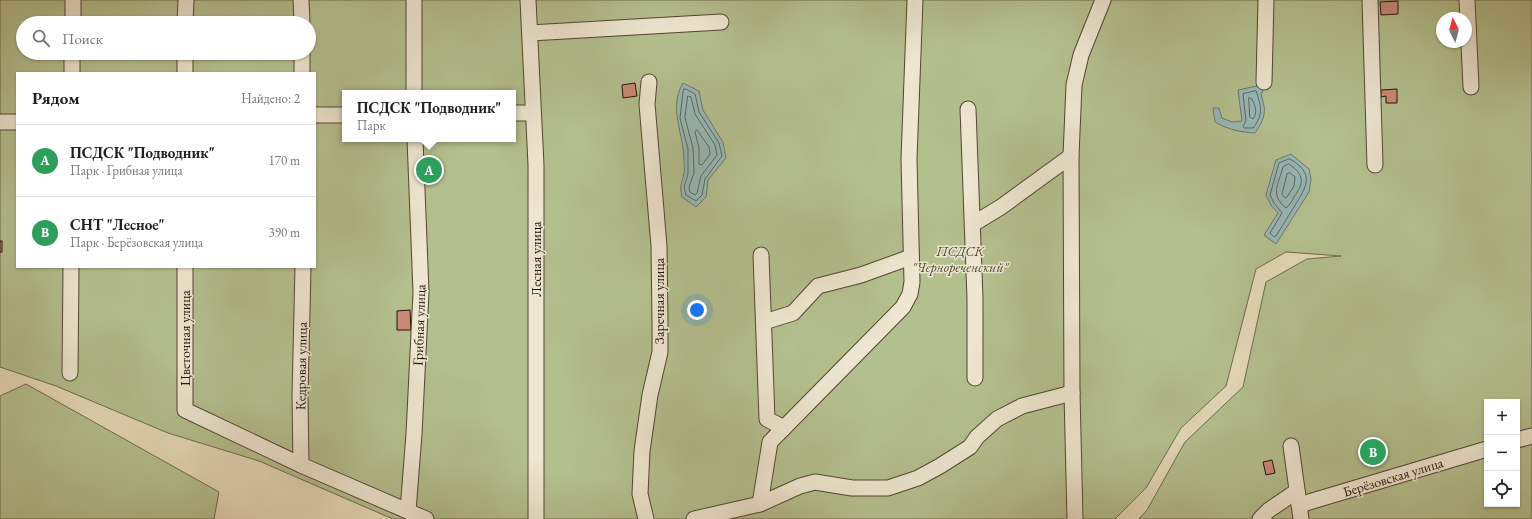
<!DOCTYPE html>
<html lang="ru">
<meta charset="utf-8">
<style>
body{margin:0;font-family:"EB Garamond",serif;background:#f6f6f6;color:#202124}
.controls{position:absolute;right:12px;bottom:12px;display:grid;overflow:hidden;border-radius:0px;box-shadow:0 1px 3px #0004}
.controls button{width:36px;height:36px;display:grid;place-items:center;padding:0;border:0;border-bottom:1px solid #e0e0e0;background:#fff;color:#202124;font:20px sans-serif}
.compass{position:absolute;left:1436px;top:12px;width:36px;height:36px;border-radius:50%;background:#fff;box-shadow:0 1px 3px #0004;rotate:354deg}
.you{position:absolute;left:697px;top:310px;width:14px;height:14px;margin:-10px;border:3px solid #fff;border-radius:50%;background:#1a73e8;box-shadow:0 0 0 6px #1a73e833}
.badge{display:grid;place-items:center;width:26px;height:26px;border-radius:50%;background:#b45309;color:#fff;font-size:13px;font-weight:700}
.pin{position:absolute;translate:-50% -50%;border:2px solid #fff;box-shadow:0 1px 4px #0006}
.popup{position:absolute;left:342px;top:90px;width:174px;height:52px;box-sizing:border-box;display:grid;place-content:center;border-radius:0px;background:#fff;filter:drop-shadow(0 1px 3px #0005);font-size:13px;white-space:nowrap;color:#757577}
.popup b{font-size:15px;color:#202124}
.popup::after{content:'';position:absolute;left:50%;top:100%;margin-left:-8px;border:8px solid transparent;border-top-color:#fff}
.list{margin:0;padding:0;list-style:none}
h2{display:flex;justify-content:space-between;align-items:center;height:52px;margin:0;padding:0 16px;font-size:17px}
h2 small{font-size:13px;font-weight:400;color:#757577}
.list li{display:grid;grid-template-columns:26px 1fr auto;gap:12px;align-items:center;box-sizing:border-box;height:72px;padding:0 16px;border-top:1px solid #e0e0e0}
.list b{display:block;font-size:15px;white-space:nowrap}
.list p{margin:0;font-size:13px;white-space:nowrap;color:#757577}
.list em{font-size:13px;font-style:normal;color:#757577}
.icon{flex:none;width:22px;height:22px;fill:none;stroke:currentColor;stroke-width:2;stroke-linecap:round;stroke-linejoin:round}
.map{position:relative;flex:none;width:1532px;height:519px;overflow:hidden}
.search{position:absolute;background:#fff;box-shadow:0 1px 3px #0004;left:16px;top:16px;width:300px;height:44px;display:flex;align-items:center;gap:10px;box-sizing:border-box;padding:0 14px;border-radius:22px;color:#757577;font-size:15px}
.panel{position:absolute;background:#fff;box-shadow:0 1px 3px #0004;left:16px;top:72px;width:300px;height:196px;border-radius:0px}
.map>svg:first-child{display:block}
</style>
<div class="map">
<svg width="1532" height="519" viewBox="0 0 1532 519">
<rect width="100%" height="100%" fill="#e4d8b7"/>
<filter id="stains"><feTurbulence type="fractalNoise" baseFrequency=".005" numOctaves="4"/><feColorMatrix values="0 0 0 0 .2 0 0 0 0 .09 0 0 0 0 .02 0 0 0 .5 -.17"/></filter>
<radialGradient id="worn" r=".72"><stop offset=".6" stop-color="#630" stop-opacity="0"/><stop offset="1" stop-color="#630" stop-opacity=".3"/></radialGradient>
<!-- green -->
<g fill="#b4bf8e" stroke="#6b6a4c" fill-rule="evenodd">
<path d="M0 0H1532V519H1139L1147 510 1185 442 1243 387 1266 282 1307 259 1341 256 1286 252 1256 269 1226 386 1181 428 1146 488 1115 519H393L259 461 168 433 56 386 0 367ZM1442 18H1466V42H1442ZM23 23H309V53H23ZM17 73H315V267H17ZM345 93H513V139H345ZM1487 402H1517V504H1487Z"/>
<polygon points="26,384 219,492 214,519 0,519 0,396"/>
</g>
<!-- water -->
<g fill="#97b8b6" stroke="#687671">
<path d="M683 83 699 91 703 110 723 142 726 158 708 180 706 197 696 207 682 197C679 183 682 185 684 173 685 170 684 165 684 161 684 134 668 108 683 83Z"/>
<path d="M1257 86 1263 90 1261 95C1267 112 1265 118 1255 133 1240 132 1229 130 1215 122L1213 108H1219L1222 118 1232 122 1242 121 1238 90Z"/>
<polygon points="1291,154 1309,169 1311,179 1309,192 1276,244 1264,235 1278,213 1271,205 1266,195 1276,160"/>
</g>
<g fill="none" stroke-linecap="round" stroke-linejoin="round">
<!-- shore -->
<g stroke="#5c6660" stroke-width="1">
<polygon points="684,89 686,89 695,94 699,112 719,143 722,156 705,179 702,195 696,201 686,195 684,187 688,174 688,149 680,118 683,92"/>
<path d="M1256 91C1261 106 1264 114 1253 128H1244L1243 126 1246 121 1243 94Z"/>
<polygon points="688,96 691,97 695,114 715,145 717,155 701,176 697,193 695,195 690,192 689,187 694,173 693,148 685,118"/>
<path d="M1249 98 1252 99C1255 105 1258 113 1253 119L1250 117Z"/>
<polygon points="697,130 709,147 710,154 702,165 699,164 699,148 695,132"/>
<path d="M1290 159C1316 174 1306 187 1294 207 1288 217 1282 226 1276 236L1274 237 1270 233 1282 213 1274 203 1270 195 1279 163Z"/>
<path d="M1289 164C1305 175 1304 183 1294 197 1292 201 1290 205 1286 208 1270 195 1278 185 1283 167Z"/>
<polygon points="1290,173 1295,177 1294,186 1287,197 1285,198 1282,194 1287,174"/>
</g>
</g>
<!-- building -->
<g fill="#cb8977" stroke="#22140a">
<polygon points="1398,1 1398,14 1381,15 1380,2"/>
<polygon points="635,83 637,96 623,98 622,85"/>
<polygon points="1397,89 1397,103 1386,103 1386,96 1381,97 1381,90"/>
<rect x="0" y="241" width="2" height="11"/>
<polygon points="410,310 411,330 397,330 397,311"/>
<polygon points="1272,460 1275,473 1266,475 1263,462"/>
</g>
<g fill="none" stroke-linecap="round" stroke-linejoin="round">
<!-- minor casing -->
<g stroke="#524535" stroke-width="17">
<g id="minor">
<polyline points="301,0 302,23"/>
<polyline points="414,0 414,93"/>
<polyline points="528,0 536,165 536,519"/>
<polyline points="1370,0 1375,165"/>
<polyline points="1467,0 1471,87"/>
<polyline points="73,23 73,0"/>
<polyline points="185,23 186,0"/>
<polyline points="530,33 721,22"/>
<polyline points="302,53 302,73"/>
<polyline points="72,73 72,53"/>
<polyline points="185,73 185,53"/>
<polyline points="1264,82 1266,0"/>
<polyline points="968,109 975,299 975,378"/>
<polyline points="513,113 533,113"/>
<polyline points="315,115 345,115"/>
<polyline points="0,122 17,122"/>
<polyline points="973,224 1001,207 1071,156"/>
<polyline points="761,255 767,419 784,428"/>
<polyline points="185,267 185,410 301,465 426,519"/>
<polyline points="764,322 793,313 818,286 861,275 911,257"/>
<polyline points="70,373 71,267"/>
<polyline points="1517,440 1532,436"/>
<polyline points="1291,446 1301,519"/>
<polyline points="301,465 300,396 303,267"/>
<polyline points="760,504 770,442 903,307 910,294 912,282 909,159 915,0"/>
<polyline points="1299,505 1487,449"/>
<polyline points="408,511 414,434 421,292 415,139"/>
<polyline points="646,519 640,494 642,451 650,395 660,352 660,322 659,246 647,104 649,82"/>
<polyline points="694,519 760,504 800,486 815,482 852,488 888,488 918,478 940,466 970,447 977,437 997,419 1022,406 1072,393"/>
<polyline points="1075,519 1072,393 1071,156 1074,85 1081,55 1103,0"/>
<polyline points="1260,519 1269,510 1297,491"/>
</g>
</g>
<!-- minor -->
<use href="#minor" stroke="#ede6d0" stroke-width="15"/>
</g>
<g text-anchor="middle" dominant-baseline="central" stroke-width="3" stroke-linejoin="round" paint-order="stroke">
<!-- park labels -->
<g font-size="14" font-style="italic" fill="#4e4732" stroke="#ede6d0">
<text x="960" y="251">ПСДСК<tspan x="960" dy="16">"Чернореченский"</tspan></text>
</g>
<!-- street labels -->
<g font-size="14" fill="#22140a" stroke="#ede6d0">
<text transform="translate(536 259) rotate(-90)">Лесная улица</text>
<text transform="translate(659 301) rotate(-90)">Заречная улица</text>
<text transform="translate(419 325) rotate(-88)">Грибная улица</text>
<text transform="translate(185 338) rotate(-90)">Цветочная улица</text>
<text transform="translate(301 366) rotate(-89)">Кедровая улица</text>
<text transform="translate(1393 477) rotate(-17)">Берёзовская улица</text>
</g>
</g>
<rect width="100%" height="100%" filter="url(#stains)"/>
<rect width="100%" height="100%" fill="url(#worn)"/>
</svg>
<div class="controls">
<button>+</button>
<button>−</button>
<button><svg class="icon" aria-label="locate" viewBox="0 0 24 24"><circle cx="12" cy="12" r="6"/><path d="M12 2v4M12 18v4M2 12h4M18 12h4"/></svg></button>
</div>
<svg class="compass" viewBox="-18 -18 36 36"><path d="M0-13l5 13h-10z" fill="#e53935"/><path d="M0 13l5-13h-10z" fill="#757577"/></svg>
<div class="you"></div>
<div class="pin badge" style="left:429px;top:170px;background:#2e9e5b">A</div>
<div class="popup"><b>ПСДСК &quot;Подводник&quot;</b>Парк</div>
<div class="pin badge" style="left:1373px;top:452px;background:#2e9e5b">B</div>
<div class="search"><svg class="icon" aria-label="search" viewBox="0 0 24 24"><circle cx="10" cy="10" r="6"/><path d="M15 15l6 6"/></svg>Поиск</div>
<section class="panel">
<h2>Рядом<small>Найдено: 2</small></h2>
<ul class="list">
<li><span class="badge" style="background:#2e9e5b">A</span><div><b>ПСДСК &quot;Подводник&quot;</b><p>Парк · Грибная улица</p></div><em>170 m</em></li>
<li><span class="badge" style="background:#2e9e5b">B</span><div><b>СНТ &quot;Лесное&quot;</b><p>Парк · Берёзовская улица</p></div><em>390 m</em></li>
</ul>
</section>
</div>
